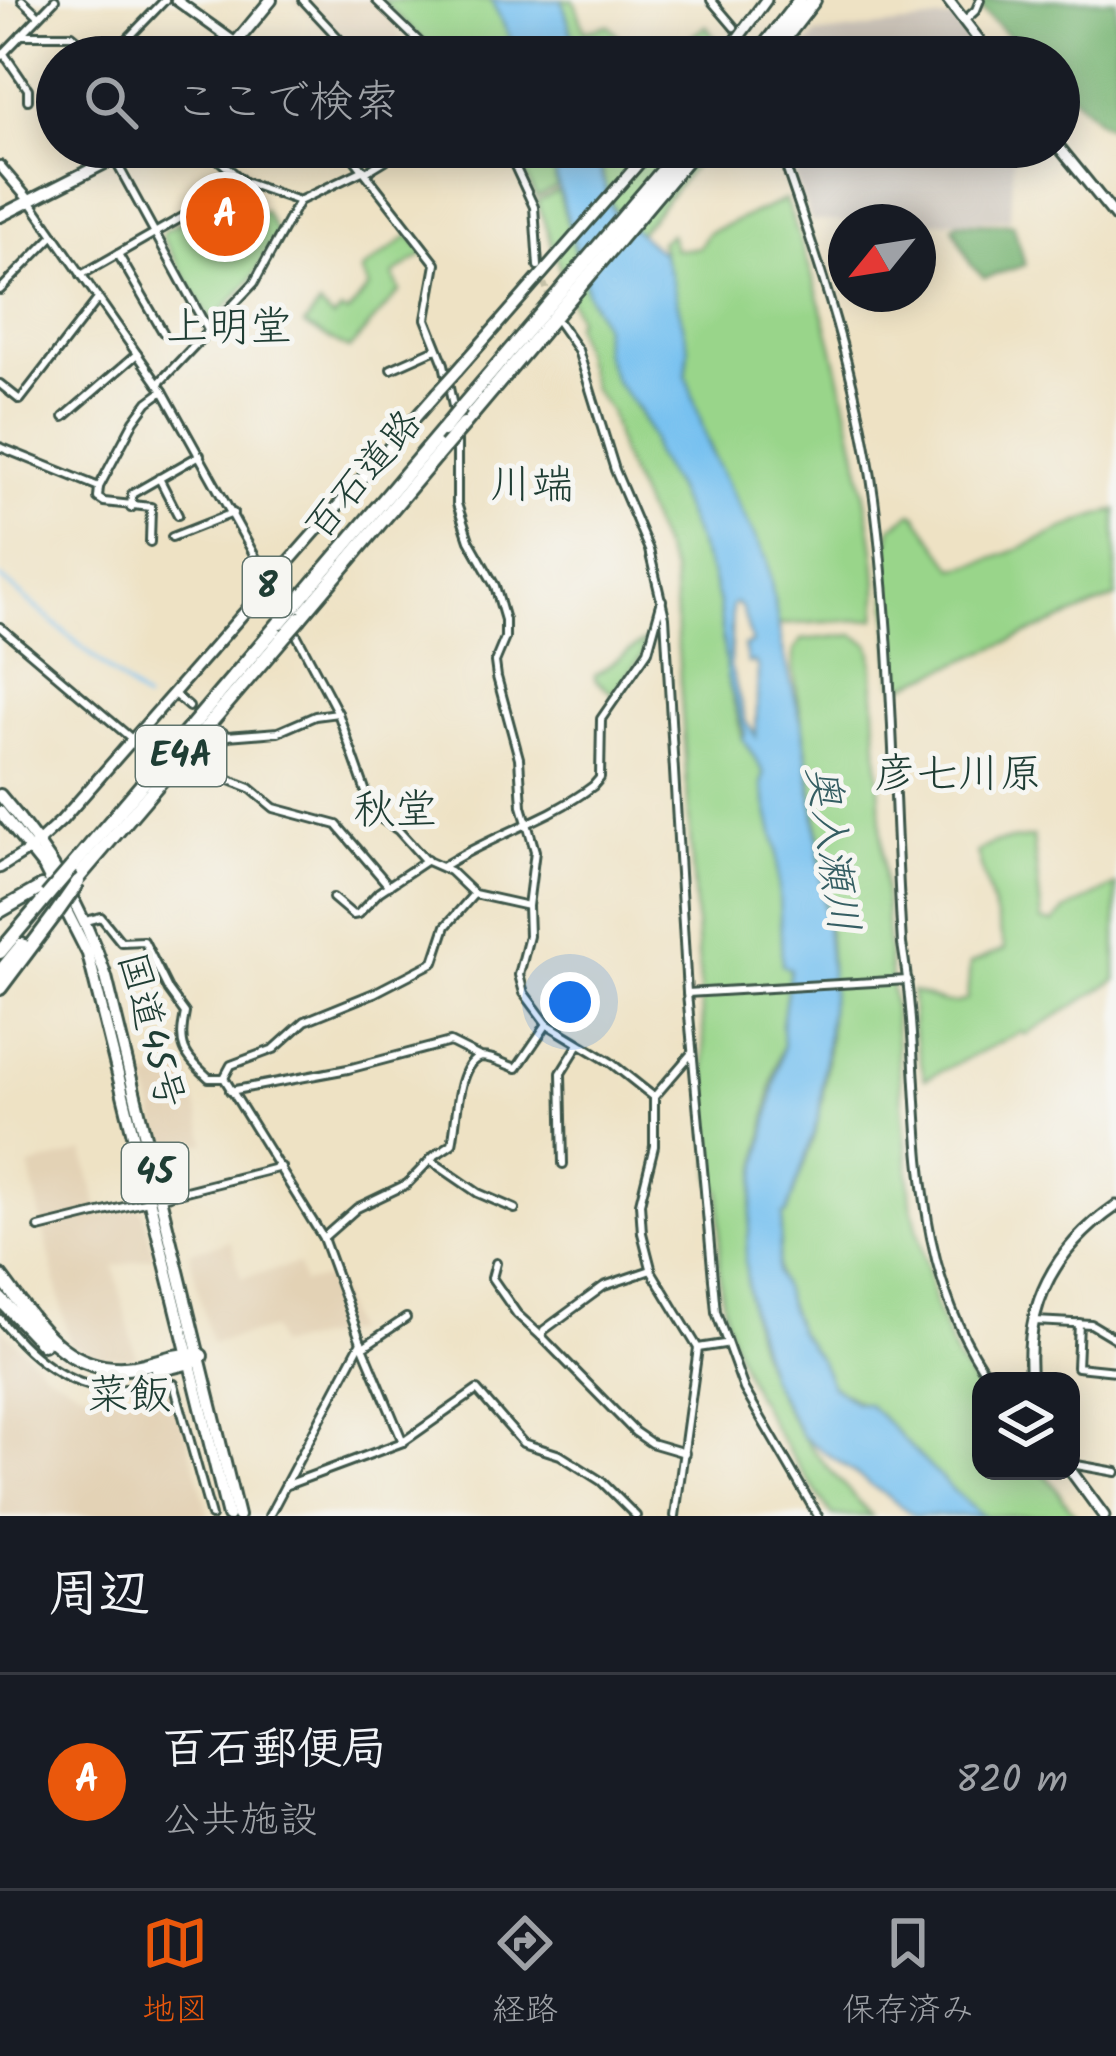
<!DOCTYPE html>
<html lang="ja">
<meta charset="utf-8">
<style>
body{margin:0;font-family:Kalam,"Klee One",sans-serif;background:#20242c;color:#f1f3f6}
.controls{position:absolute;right:36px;bottom:36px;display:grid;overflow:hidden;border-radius:24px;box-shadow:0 6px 30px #0003}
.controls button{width:108px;height:108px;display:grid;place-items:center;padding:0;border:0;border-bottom:3px solid #363941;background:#171b24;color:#f1f3f6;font:60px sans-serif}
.compass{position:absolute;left:828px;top:204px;width:108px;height:108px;border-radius:50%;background:#171b24;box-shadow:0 6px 30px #0003;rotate:240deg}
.you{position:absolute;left:570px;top:1002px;width:42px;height:42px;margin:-30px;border:9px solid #fff;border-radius:50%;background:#1a73e8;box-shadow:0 0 0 18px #1a73e833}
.badge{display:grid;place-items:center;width:78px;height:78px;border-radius:50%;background:#ea580c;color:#fff;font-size:39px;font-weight:700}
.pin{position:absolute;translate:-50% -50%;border:6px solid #fff;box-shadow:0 3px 12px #0006}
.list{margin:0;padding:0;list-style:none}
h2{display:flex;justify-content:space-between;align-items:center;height:156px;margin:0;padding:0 48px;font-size:51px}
h2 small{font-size:39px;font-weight:400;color:#9ea1a6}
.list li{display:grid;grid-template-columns:78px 1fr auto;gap:36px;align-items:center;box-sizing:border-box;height:216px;padding:0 48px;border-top:3px solid #363941}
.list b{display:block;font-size:45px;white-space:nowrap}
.list p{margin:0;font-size:39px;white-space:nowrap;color:#9ea1a6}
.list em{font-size:39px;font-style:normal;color:#9ea1a6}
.icon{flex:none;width:66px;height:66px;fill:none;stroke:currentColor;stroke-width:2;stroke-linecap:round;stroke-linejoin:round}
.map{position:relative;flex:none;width:1116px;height:1516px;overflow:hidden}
.search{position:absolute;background:#171b24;box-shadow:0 6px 30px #0003;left:36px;right:36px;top:36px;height:132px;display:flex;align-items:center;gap:30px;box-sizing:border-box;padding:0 42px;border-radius:66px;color:#9ea1a6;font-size:45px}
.sheet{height:372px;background:#171b24}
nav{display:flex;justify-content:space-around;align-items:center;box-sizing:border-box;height:168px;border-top:3px solid #363941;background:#171b24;font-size:33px;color:#9ea1a6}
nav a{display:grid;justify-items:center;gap:6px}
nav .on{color:#ea580c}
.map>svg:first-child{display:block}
</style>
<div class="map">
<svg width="1116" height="1516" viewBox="0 0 1116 1516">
<rect width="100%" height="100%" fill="#f6f6f2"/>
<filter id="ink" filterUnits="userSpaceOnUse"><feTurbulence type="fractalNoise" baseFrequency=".00833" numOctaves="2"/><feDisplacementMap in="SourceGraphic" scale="24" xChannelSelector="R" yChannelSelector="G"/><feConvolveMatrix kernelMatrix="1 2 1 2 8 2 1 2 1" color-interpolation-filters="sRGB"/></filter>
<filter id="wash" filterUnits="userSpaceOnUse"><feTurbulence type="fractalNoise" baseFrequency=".004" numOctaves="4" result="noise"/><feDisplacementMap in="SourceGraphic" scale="48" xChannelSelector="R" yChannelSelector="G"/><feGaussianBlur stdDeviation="2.7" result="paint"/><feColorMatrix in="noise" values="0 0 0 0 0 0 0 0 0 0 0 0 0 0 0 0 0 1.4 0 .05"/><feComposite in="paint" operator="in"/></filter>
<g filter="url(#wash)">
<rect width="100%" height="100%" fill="#eee2c4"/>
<!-- built -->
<g fill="#e3d2b5">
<polygon points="292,0 372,0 393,19 400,41 386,57 353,57"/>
<polygon points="188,1069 206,1143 164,1153 146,1079"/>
<polygon points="84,1152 100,1216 139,1207 143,1212 154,1257 114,1267 136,1357 99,1357 70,1344 29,1166"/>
<polygon points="231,1241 241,1278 298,1264 303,1283 333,1276 352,1331 277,1346 272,1329 211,1343 189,1252"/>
<polygon points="0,1327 46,1372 81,1391 124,1395 166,1388 174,1392 209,1516 0,1516"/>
</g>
<!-- industrial -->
<g fill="#cbc3b8">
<polygon points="952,18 982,57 797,57 816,35"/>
<polygon points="784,147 1051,147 1053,149 1013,156 1010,219 918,223 811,221"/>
</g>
<!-- green -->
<g fill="#99d58a" stroke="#5c895f" stroke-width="3">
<polygon points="381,0 491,0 520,57 441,57"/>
<polygon points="562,0 574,0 585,31 608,25 633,50 674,49 706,26 729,57 578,57"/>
<polygon points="511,147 548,147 557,187 536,197"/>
<path d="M602 147H709L638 234C607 207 601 188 602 147Z"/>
<path d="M558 191 587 292 603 325V349L652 437 654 453 675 488 712 576 719 604 727 677 743 739 764 773 762 785 777 850 786 965 790 969 782 1025 783 1045C770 1079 767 1118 760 1154 741 1259 737 1338 799 1431 819 1461 848 1489 872 1516H833C781 1442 721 1359 719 1265 719 1241 720 1216 720 1191L713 1182 673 573 620 452 610 411 593 389 574 325 577 319 537 201Z"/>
<path d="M785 200C820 287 842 379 860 470 869 518 881 571 876 619L778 625 767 560 724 482 698 417 686 375 689 349 660 242 670 234 675 250 699 248 708 233Z"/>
<polygon points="205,208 221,235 264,211 277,233 251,280 212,322 162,237 163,232"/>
<polygon points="410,235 425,253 393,275 400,291 349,349 304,325 319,306 333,318 341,311 348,314 369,287 361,271"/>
<path d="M1116 510V597L901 687 894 683 884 560 892 527 912 513 916 515 954 568C1011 561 1060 524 1116 510Z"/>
<path d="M854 635 869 644 872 653 887 934 911 1202 937 1311 957 1359 981 1395V1471H1043L1076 1516H983L956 1495 878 1413 832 1386 820 1360 798 1331 779 1282 777 1256 783 1213H787C796 1180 812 1150 819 1116 848 975 816 808 793 667L794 651 801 640Z"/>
<polygon points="645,640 642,656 613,694 595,679 595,675"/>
<path d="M1033 837 1042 921 1053 923 1065 911 1116 885V980L1025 1035 1021 1032 925 1079 913 1029 912 992C932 996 947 1010 967 999L970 964 1005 949 977 852 993 843Z"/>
</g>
<!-- forest -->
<g fill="#7ab676" stroke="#4c7a55" stroke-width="3">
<polygon points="971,0 1116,0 1116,130 1100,122 1059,83 1059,57 1031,57"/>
<polygon points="957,223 1013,224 1025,265 985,278 971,265 953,227"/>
</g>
<!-- water -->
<g fill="#77c1f0" stroke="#4b7f92" stroke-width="3" fill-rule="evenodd">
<polygon points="491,0 562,0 578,57 520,57"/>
<path d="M548 147H602L601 174 613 212 662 253 670 273 689 349 686 375 711 453 767 560 782 646 802 725 818 840 832 989 819 1116 787 1213 783 1214 777 1272 798 1331 820 1360 832 1386 855 1402 868 1404C906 1440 941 1483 983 1516H915L802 1436 769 1377 750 1307 745 1262 755 1184 783 1045 782 1025 790 969 782 965 777 850 762 785 764 773 743 739 745 733 727 677 719 604 712 576 675 488 654 453 652 437 638 409 615 381 603 349V325L587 292ZM736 603 742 608 752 643 744 646 748 663 754 662 758 668 756 736 746 722 730 666 732 605Z"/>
</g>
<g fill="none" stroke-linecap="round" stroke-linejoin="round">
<!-- stream -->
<polyline stroke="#77c1f0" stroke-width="3" points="0,577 145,701"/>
</g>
</g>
<g filter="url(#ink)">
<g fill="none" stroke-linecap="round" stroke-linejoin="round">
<!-- minor-tunnel -->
<g stroke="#c5c1a7" stroke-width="6" stroke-dasharray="6 3" stroke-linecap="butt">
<polyline points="734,27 749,57"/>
<polyline points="541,275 551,302"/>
</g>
<!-- minor casing -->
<g stroke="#3e564a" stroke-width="12">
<g id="minor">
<polyline points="22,0 39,16"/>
<polyline points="303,0 356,57"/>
<polyline points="376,0 435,57"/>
<polyline points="711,0 734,27"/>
<polyline points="965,20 976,10 980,0"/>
<polyline points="21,35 72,35 98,57"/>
<polyline points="236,43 256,57"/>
<polyline points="4,54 28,89 28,100"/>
<polyline points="0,57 55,0"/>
<polyline points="110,57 165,0"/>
<polyline points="204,147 244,182 299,201"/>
<polyline points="345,147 436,264 426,319 444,364 454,411"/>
<polyline points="421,147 430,154 436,147"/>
<polyline points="472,147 489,155 507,149"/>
<polyline points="506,147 534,207 538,266"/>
<path d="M779 147C819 261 858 378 874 498 893 646 893 795 902 944 927 1090 898 1252 991 1381"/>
<polyline points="115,160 208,330"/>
<polyline points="366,172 407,147"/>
<polyline points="30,201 163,391 286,612"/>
<polyline points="118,254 163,332"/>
<polyline points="81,275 244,182"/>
<polyline points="0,290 52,237"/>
<polyline points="559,323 578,350 615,470 649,550 665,617 687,993 716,1312 744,1389 818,1516"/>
<polyline points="391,369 436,349"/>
<polyline points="0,384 20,400 98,299"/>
<polyline points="158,384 254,283 299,201 364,170"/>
<polyline points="64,417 137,354"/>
<polyline points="457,436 457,504 469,540 495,586 505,620 505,638 495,662 497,677 519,758 522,806 535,851 528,906 529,936 519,975 524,993 547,1024 610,1062 654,1097 654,1146 640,1203 642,1233 652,1272 698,1348 675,1516"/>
<polyline points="0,447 99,487 134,421 148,402 163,391"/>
<polyline points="159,478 178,515"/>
<polyline points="99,487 98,498 104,502 151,507 150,542"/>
<polyline points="131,508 132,494 200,455"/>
<polyline points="172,537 233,513"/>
<polyline points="0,627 132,739"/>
<polyline points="294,630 338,713 368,798 380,818 398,830 425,860 450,871 474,894 528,906"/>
<polyline points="174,694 189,707"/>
<polyline points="222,732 227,736 278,732 315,716 338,713"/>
<polyline points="227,736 208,763 212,773 250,788 274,808 337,825 389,886"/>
<path d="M442 867C491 835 547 821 593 786L600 778 601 719 648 651 662 600"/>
<polyline points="333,898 353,915 358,914 379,892 427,860"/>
<path d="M86 921 101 917 121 942 144 941 169 991 185 1013C178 1047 183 1054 209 1078H224"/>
<polyline points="687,993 908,980"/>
<polyline points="224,1078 323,1238 361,1342 403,1442"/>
<polyline points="224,1078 231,1065 274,1049 305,1021 374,993 434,962 446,926 474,894"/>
<polyline points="230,1091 348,1069 450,1042 480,1057"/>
<polyline points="654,1097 691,1054"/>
<polyline points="430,1160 478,1193 515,1209"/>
<polyline points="563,1164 561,1073 579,1044"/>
<polyline points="162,1197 281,1167"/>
<polyline points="39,1228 148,1201"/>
<path d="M323 1238 357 1208 407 1184 434 1156 452 1144C457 1125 456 1068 478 1058 488 1054 507 1066 517 1068L547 1024"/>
<polyline points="496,1263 492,1278 517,1314 541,1336"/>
<polyline points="651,1270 604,1286 544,1330 541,1336 635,1432 651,1443 685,1453"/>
<path d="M0 1319C32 1360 73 1393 127 1389 144 1388 158 1381 174 1384L211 1516"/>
<polyline points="1035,1321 1091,1324 1116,1339"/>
<polyline points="1079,1323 1077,1367 1116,1371"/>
<polyline points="363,1347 406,1318"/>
<polyline points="698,1348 724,1344"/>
<polyline points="1071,1464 1116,1472"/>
<polyline points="287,1485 403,1442 477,1390 523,1443 560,1455 601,1481 636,1516"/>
<polyline points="269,1516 361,1342"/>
</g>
</g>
<!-- tertiary casing -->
<g stroke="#3e564a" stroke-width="14">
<g id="tertiary">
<polyline points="176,0 236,43"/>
<polyline points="0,166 29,200"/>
<polyline points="0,868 29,850"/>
</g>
</g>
<!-- secondary casing -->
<g stroke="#3e564a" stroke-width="15">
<g id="secondary">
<polyline points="948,0 992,57"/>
<polyline points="1059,147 1116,217"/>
<path d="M1031 1381C1023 1306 1055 1248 1116 1206"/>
<polyline points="1071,1471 1104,1516"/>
</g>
</g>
<!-- primary casing -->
<g stroke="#3e564a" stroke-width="15">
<g id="primary">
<polyline points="724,57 766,0"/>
<polyline points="457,371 653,147"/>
<polyline points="34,846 62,820 437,393"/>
</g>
</g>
<!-- trunk casing -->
<g stroke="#3e564a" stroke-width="16">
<g id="trunk">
<polyline points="224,57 271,0"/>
<polyline points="0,216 136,147"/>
<path d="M0 795C48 851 83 907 106 977L238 1516"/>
<polyline points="0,812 44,867 88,954 228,1516"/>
</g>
</g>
<!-- motorway casing -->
<g stroke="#3e564a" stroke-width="18">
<g id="motorway">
<polyline points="756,57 800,0"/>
<polyline points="770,57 814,0"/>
<polyline points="461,408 683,147"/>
<polyline points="464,424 697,147"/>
<polyline points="294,606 443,430"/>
<polyline points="300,618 445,446"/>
<polyline points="71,868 280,622"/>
<polyline points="77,879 286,634"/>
<polyline points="0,911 42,887"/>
<polyline points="0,952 47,896"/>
<polyline points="0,972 22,945"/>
<polyline points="0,988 57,912"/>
<path d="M0 1276C36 1323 66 1377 135 1367 157 1363 178 1352 201 1356"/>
<polyline points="0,1299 43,1344"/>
<polyline points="157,1370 191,1362 200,1356"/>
</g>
</g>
<!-- minor -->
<use href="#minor" stroke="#fff" stroke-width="6"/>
<!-- tertiary -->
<use href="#tertiary" stroke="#fff" stroke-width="8"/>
<!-- secondary -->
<use href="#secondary" stroke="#fff" stroke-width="9"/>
<!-- primary -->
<use href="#primary" stroke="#fff" stroke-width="9"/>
<!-- trunk -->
<use href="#trunk" stroke="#fff" stroke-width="10"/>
<!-- motorway -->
<use href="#motorway" stroke="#fff" stroke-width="12"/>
<!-- primary-bridge casing -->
<g stroke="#3e564a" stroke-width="15" stroke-linecap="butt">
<polyline id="primary-bridge" points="437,393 457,371"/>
</g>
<!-- motorway-bridge casing -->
<g stroke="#3e564a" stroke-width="18" stroke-linecap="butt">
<g id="motorway-bridge">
<polyline points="443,430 461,408"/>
<polyline points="445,446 464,424"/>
<polyline points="280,622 294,606"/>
<polyline points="286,634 300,618"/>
<polyline points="47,896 71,868"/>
<polyline points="57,912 78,882"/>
</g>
</g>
<!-- primary-bridge -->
<use href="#primary-bridge" stroke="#fff" stroke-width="9"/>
<!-- motorway-bridge -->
<use href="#motorway-bridge" stroke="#fff" stroke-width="12"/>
</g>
</g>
<g text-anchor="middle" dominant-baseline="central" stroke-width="10" stroke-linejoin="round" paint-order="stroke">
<!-- shield labels -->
<g fill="#f6f6f2" stroke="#60746d" stroke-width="3">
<rect x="243" y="557" width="48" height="60" rx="9"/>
<rect x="136" y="726" width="90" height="60" rx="9"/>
<rect x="122" y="1143" width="66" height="60" rx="9"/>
</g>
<g font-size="36" font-weight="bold" fill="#1f3d34">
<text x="267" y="587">8</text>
<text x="181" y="756">E4A</text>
<text x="155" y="1173">45</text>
</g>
<!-- street labels -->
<g font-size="39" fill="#1f3d34" stroke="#f6f6f2">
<text transform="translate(365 476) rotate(-50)">百石道路</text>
<text transform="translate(149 1031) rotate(75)">国道45号</text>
</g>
<!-- neighbourhood labels -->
<g font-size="42" fill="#1f3d34" stroke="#f6f6f2">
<text x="229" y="328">上明堂</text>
<text x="532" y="486">川端</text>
<text x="958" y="775">彦七川原</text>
<text x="395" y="811">秋堂</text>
<text x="129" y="1396">菜飯</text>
</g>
<!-- water labels -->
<g font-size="42" font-style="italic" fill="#355e63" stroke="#f6f6f2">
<text transform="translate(831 849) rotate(82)">奥入瀬川</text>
</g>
</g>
</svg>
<div class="controls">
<button><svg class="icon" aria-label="layers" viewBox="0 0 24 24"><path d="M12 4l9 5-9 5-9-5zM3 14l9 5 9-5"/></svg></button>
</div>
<svg class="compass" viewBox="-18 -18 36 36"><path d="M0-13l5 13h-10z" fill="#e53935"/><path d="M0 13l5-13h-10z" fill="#9ea1a6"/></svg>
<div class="you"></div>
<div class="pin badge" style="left:225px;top:217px">A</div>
<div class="search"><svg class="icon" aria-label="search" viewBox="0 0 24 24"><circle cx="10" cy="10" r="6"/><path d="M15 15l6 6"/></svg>ここで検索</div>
</div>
<section class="sheet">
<h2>周辺<small></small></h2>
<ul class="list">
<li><span class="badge">A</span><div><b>百石郵便局</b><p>公共施設</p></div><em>820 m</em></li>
</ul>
</section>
<nav>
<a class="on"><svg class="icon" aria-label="map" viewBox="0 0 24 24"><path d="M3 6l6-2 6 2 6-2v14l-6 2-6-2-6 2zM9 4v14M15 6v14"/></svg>地図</a>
<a><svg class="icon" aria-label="directions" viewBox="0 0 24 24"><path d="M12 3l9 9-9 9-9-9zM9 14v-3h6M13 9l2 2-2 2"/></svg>経路</a>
<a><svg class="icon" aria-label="saved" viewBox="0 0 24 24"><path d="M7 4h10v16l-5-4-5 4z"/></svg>保存済み</a>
</nav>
